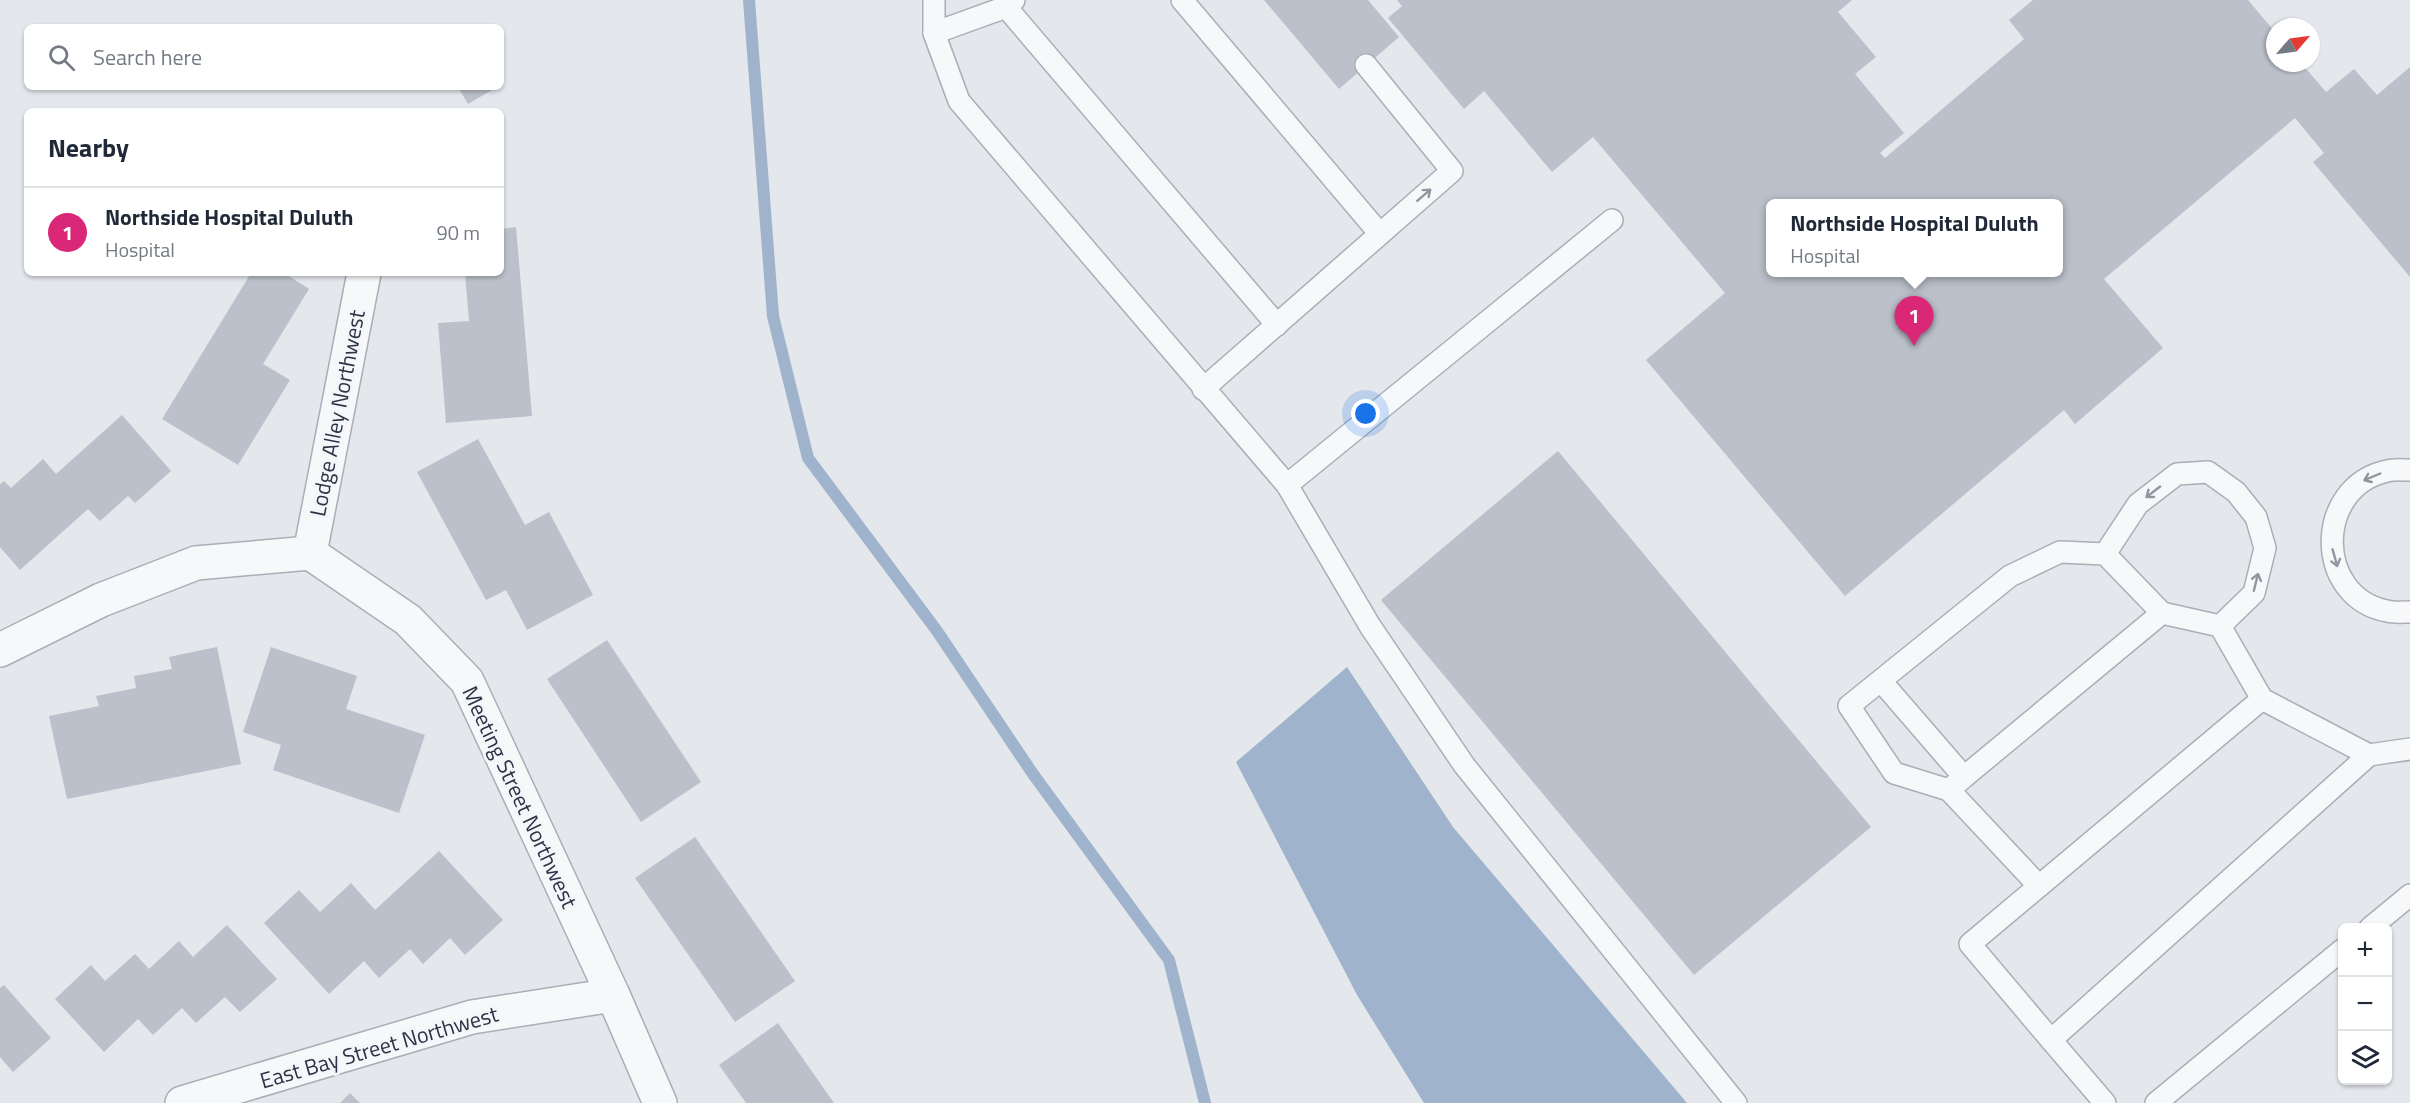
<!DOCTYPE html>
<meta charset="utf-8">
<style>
body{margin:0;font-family:"Titillium Web",sans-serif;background:#f6f6f7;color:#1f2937}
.controls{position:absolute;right:18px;bottom:18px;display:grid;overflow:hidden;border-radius:9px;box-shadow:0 2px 4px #0004}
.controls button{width:54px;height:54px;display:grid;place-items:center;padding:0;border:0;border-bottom:2px solid #e0e1e3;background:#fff;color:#1f2937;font:30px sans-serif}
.compass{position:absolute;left:2266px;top:18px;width:54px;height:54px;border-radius:50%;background:#fff;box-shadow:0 2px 4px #0004;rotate:62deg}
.you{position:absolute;left:1366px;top:414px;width:21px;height:21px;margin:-15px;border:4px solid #fff;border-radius:50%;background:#1a73e8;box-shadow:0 0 0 9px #1a73e833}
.badge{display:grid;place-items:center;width:39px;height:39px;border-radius:50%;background:#db2777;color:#fff;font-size:20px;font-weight:700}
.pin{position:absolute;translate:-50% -50px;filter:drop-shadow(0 2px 3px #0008)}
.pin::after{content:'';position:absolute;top:32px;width:21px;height:18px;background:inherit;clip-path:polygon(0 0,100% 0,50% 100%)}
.popup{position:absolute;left:1766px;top:199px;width:297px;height:78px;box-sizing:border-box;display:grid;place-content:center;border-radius:9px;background:#fff;filter:drop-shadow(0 2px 4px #0005);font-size:20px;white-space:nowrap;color:#747a83}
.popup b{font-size:22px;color:#1f2937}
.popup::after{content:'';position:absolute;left:50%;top:100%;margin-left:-12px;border:12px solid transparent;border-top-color:#fff}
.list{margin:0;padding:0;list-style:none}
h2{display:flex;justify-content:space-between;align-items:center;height:78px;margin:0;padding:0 24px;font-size:26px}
h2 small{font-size:20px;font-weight:400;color:#747a83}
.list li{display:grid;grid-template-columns:39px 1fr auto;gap:18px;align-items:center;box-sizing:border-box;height:90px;padding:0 24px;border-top:2px solid #e0e1e3}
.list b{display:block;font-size:22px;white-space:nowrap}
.list p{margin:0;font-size:20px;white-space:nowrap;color:#747a83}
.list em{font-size:20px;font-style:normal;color:#747a83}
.icon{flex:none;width:33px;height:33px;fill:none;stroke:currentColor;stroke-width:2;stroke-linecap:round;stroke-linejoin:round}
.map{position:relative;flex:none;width:2410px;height:1103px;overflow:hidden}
.search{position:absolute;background:#fff;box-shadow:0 2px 4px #0004;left:24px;top:24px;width:480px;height:66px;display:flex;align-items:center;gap:15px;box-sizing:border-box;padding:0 21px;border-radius:9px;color:#747a83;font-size:22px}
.panel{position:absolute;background:#fff;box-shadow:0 2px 4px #0004;left:24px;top:108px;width:480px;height:168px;border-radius:9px}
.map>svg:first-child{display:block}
</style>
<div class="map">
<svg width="2410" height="1103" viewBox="0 0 2410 1103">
<rect width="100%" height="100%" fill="#e4e7ec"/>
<!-- water -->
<polygon fill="#9fb4cc" points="1347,667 1453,827 1687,1103 1424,1103 1357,995 1236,762"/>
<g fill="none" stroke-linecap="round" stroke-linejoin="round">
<!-- stream -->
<polyline stroke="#9fb4cc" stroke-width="12" points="749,0 773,316 808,458 937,631 1033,774 1169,960 1205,1103"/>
</g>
<!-- building -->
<g fill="#bbc0ca" fill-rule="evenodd">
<polygon points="1264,0 1368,0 1399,37 1339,89"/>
<path d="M1397 0H1852L1838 12 1876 57 1855 74 1904 133 1880 153 1885 158 2024 39 2009 20 2033 0H2248L2275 32V63H2301L2326 92 2354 69 2377 95 2410 67V277L2313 162 2324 153 2295 118 2104 279 2163 348 2075 424 2064 410 1845 596 1646 360 1725 293 1593 137 1552 172 1484 91 1464 109 1388 18 1402 6ZM1770 204H2058V272H1770Z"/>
<polygon points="458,87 497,87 468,104"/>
<polygon points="516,227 532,416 446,423 438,323 469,321 465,273 501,273 501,229"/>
<polygon points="251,273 284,273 309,289 263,364 290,380 238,465 162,419"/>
<polygon points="122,415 171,471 135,503 128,496 100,521 88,509 20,570 0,547 0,484 4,481 11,488 43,459 56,474"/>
<polygon points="478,439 525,525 549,512 593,595 527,630 506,590 486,600 417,472"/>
<polygon points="1558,451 1871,827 1694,975 1381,600"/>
<polygon points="607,640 701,782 641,822 547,679"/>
<polygon points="217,647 241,764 67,799 49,716 99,706 96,696 136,688 134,676 172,669 169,657"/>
<polygon points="271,647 357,676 346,709 425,735 399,813 273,770 281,745 243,732"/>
<polygon points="695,837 795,981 735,1022 635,878"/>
<polygon points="439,851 503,920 465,955 450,938 423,964 410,949 379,978 364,961 329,994 264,923 299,890 320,912 351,883 375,910"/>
<polygon points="227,925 277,979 240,1012 225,997 196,1023 182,1008 153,1035 138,1019 104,1052 55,999 91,965 105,981 135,954 149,969 179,941 193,957"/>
<polygon points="4,985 51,1038 13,1072 0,1057 0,988"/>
<polygon points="778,1023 834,1103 746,1103 719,1065"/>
<polygon points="350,1093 360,1103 340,1103"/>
</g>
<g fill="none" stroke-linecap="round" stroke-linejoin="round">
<!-- lane casing -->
<g stroke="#a9aeb7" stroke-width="24">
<g id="lane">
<polyline points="934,0 934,33 959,101 1287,485 1370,626 1464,765 1736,1103"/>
<polyline points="1182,0 1380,234"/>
<polyline points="1006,7 1277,325"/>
<polyline points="934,33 1006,7 1014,0"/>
<polyline points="1203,389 1452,171 1366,65"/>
<path d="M2410 470C2403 470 2394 469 2387 471 2314 487 2314 597 2387 611 2394 613 2403 612 2410 612"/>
<polyline points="1287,485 1612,220"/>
<polyline points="2105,554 2138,504 2177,474 2208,472 2236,492 2256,517 2265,548 2254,593 2220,626"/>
<polyline points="1881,681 1964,777"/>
<polyline points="1949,790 1894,773 1849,706 2010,576 2060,552 2105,554 2162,613"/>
<polyline points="2039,886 1949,790 1964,777 2162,613 2220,626 2262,699"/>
<polyline points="2370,928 2410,895"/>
<polyline points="2051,1040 1970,944 2262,699 2369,755"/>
<polyline points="2105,1103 2051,1040 2369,755 2410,749"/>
<polyline points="2156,1103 2342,950"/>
</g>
</g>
<!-- street casing -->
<g stroke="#a9aeb7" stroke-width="36">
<g id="street">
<polyline points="310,553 364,273"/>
<polyline points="0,650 101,600 196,563 310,553 408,620 467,681 613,995 660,1103"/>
<polyline points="182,1103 472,1017 613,995"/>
</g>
</g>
<!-- lane -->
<use href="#lane" stroke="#f7f8fa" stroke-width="21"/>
<!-- street -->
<use href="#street" stroke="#f7f8fa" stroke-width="33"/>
</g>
<!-- one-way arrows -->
<defs><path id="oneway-shaft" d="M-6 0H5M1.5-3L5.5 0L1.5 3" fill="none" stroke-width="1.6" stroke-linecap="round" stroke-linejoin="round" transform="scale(1.5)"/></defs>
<g stroke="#9196a0">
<use href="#oneway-shaft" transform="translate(1424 195) rotate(-41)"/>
<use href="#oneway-shaft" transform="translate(2372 477) rotate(157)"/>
<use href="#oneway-shaft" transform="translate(2153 492) rotate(142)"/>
<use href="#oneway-shaft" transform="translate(2335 558) rotate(74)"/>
<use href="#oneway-shaft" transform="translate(2256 582) rotate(-76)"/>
</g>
<g text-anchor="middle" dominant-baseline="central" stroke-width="6" stroke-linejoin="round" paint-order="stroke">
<!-- street labels -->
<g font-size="22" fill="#2b3445" stroke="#f4f6f9">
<text transform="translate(337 413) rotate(-79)">Lodge Alley Northwest</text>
<text transform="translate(520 797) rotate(65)">Meeting Street Northwest</text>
<text transform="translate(379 1047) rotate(-16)">East Bay Street Northwest</text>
</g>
</g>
</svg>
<div class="controls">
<button>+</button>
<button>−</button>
<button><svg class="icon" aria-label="layers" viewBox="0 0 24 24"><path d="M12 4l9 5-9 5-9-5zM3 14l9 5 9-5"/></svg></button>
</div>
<svg class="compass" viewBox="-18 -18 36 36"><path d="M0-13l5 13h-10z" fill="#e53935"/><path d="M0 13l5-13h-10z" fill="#747a83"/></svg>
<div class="you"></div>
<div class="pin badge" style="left:1914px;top:346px">1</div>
<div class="popup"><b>Northside Hospital Duluth</b>Hospital</div>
<div class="search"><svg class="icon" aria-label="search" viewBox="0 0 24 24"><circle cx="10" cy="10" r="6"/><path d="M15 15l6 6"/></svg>Search here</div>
<section class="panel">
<h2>Nearby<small></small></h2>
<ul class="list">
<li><span class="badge">1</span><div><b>Northside Hospital Duluth</b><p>Hospital</p></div><em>90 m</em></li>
</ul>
</section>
</div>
